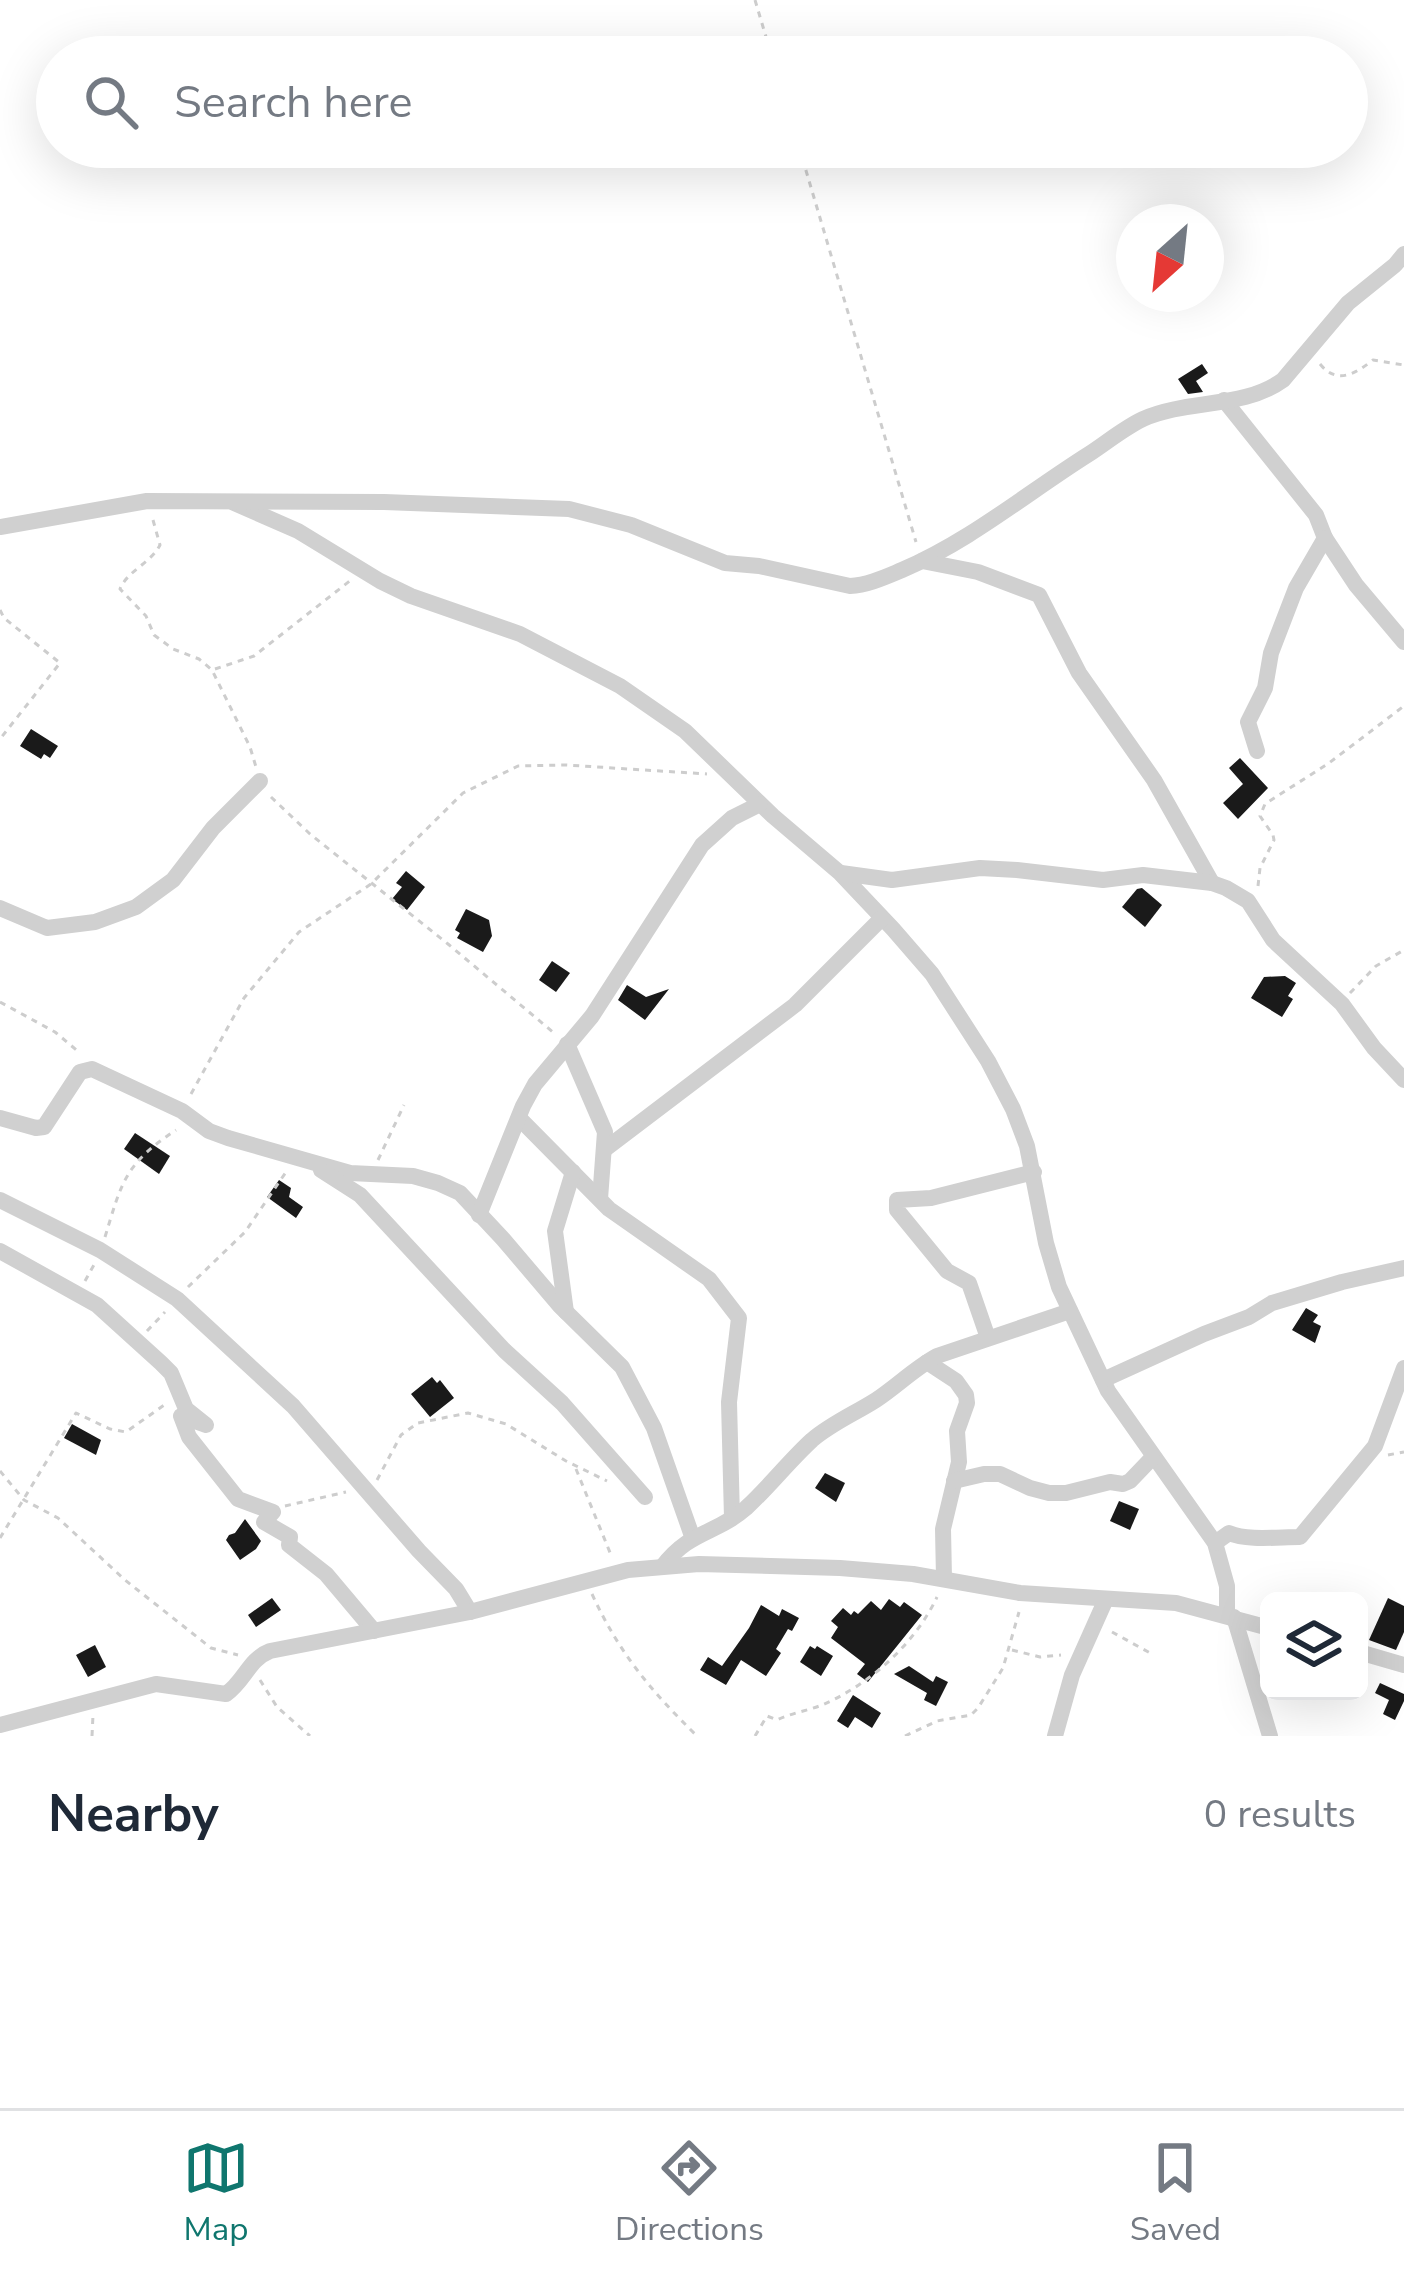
<!DOCTYPE html>
<style>
body{margin:0;font-family:"Nunito Sans",sans-serif;background:#f2f2f3;color:#1f2937}
.controls{position:absolute;right:36px;bottom:36px;display:grid;overflow:hidden;border-radius:18px;box-shadow:0 12px 48px #0002}
.controls button{width:108px;height:108px;display:grid;place-items:center;padding:0;border:0;border-bottom:3px solid #e0e1e3;background:#fff;color:#1f2937;font:60px sans-serif}
.compass{position:absolute;left:1116px;top:204px;width:108px;height:108px;border-radius:50%;background:#fff;box-shadow:0 12px 48px #0002;rotate:207deg}
.list{margin:0;padding:0;list-style:none}
h2{display:flex;justify-content:space-between;align-items:center;height:156px;margin:0;padding:0 48px;font-size:51px}
h2 small{font-size:39px;font-weight:400;color:#747a83}
.icon{flex:none;width:66px;height:66px;fill:none;stroke:currentColor;stroke-width:2;stroke-linecap:round;stroke-linejoin:round}
.map{position:relative;flex:none;width:1404px;height:1736px;overflow:hidden}
.search{position:absolute;background:#fff;box-shadow:0 12px 48px #0002;left:36px;right:36px;top:36px;height:132px;display:flex;align-items:center;gap:30px;box-sizing:border-box;padding:0 42px;border-radius:66px;color:#747a83;font-size:45px}
.sheet{height:372px;background:#fff}
nav{display:flex;justify-content:space-around;align-items:center;box-sizing:border-box;height:168px;border-top:3px solid #e0e1e3;background:#fff;font-size:33px;color:#747a83}
nav a{display:grid;justify-items:center;gap:6px}
nav .on{color:#0f766e}
.map>svg:first-child{display:block}
</style>
<div class="map">
<svg width="1404" height="1736" viewBox="0 0 1404 1736">
<rect width="100%" height="100%" fill="#fff"/>
<!-- building -->
<g fill="#1a1a1a">
<polygon points="1202,364 1208,373 1196,381 1203,392 1188,394 1178,379"/>
<polygon points="31,729 58,746 50,758 44,754 41,759 20,746"/>
<polygon points="1240,758 1268,788 1238,819 1223,803 1243,784 1229,768"/>
<polygon points="406,871 425,887 407,910 392,899 402,887 396,883"/>
<polygon points="1142,888 1162,905 1145,927 1122,907 1137,889"/>
<polygon points="466,909 489,920 492,936 483,952 457,938 460,933 455,930"/>
<polygon points="552,961 570,973 556,992 539,980"/>
<polygon points="1285,976 1296,983 1288,996 1293,999 1282,1017 1251,998 1264,977"/>
<polygon points="627,985 646,997 669,989 645,1020 618,1000"/>
<polygon points="135,1133 170,1156 159,1174 124,1149"/>
<polygon points="279,1180 291,1188 289,1197 303,1207 296,1218 267,1197"/>
<polygon points="1306,1308 1318,1315 1313,1322 1321,1326 1315,1343 1292,1330"/>
<polygon points="432,1377 437,1383 440,1380 454,1398 430,1417 411,1394"/>
<polygon points="72,1424 101,1440 96,1455 64,1438"/>
<polygon points="825,1473 845,1483 836,1502 815,1488"/>
<polygon points="1119,1501 1139,1509 1130,1530 1110,1521"/>
<polygon points="245,1519 261,1541 256,1549 240,1560 226,1540 229,1535 235,1533"/>
<polygon points="272,1598 281,1610 256,1627 248,1615"/>
<polygon points="1388,1598 1404,1606 1404,1632 1396,1650 1369,1640"/>
<polygon points="889,1599 900,1607 904,1602 922,1615 868,1682 857,1674 865,1664 831,1638 838,1627 831,1621 843,1608 851,1615 854,1611 858,1614 871,1601 881,1610"/>
<polygon points="761,1605 779,1616 782,1609 799,1618 792,1631 788,1629 776,1649 781,1653 766,1676 741,1660 726,1685 700,1670 708,1657 722,1666 749,1628"/>
<polygon points="95,1645 106,1667 88,1677 76,1655"/>
<polygon points="810,1646 815,1649 817,1646 833,1656 821,1676 800,1662"/>
<polygon points="909,1666 933,1682 936,1676 948,1682 936,1706 924,1700 927,1693 894,1674"/>
<polygon points="1380,1683 1404,1694 1404,1701 1395,1720 1383,1714 1389,1700 1375,1693"/>
<polygon points="853,1695 881,1713 872,1728 855,1717 848,1728 837,1721"/>
</g>
<g fill="none" stroke-linecap="round" stroke-linejoin="round">
<!-- path -->
<g stroke="#cdcdcd" stroke-width="3" stroke-dasharray="6 6" stroke-linecap="butt">
<polyline points="755,0 772,57"/>
<polyline points="799,147 916,542"/>
<path d="M1320 364C1337 385 1355 374 1373 360L1404 365"/>
<path d="M153 520 160 545C151 563 127 571 120 589L146 616 154 635 173 649 199 659 212 670 250 747 256 767"/>
<polyline points="0,610 4,618 60,663 0,739"/>
<polyline points="215,669 254,656 351,580"/>
<polyline points="271,797 310,834 448,944 554,1033"/>
<polyline points="1258,886 1260,868 1274,840 1273,835 1260,816 1265,804 1329,763 1404,706"/>
<polyline points="1350,993 1376,966 1404,950"/>
<polyline points="0,1002 55,1032 80,1053"/>
<polyline points="191,1094 244,998 299,932 371,884 463,793 518,766 566,765 707,774"/>
<polyline points="378,1160 404,1105"/>
<path d="M105 1237C122 1181 125 1164 176 1130"/>
<polyline points="85,1281 95,1263"/>
<polyline points="188,1287 245,1232 286,1172"/>
<polyline points="147,1331 165,1312"/>
<polyline points="1388,1455 1404,1452"/>
<polyline points="576,1469 611,1555"/>
<polyline points="0,1471 24,1500 58,1518 125,1580 211,1648 238,1655"/>
<polyline points="377,1480 401,1435 418,1423 468,1413 506,1424 566,1461 607,1481"/>
<polyline points="285,1506 346,1492"/>
<polyline points="0,1538 76,1413 110,1429 126,1432 167,1403"/>
<path d="M592 1594C619 1653 651 1691 697 1736"/>
<polyline points="1112,1632 1152,1654"/>
<polyline points="1012,1650 1040,1657 1061,1655"/>
<polyline points="260,1680 277,1707 310,1736"/>
<polyline points="92,1736 93,1715"/>
<path d="M755 1736 767 1716 777 1720C791 1713 807 1711 822 1705 869 1685 915 1644 937 1597"/>
<polyline points="905,1736 937,1721 971,1715 978,1708 1003,1668 1019,1612"/>
</g>
<!-- street -->
<g stroke="#d0d0d0" stroke-width="16">
<polyline points="1224,400 1316,515 1325,538 1296,588 1271,653 1265,688 1248,722 1257,751"/>
<polyline points="234,503 298,531 380,581 411,596 520,634 620,686 685,731 773,816 840,873 893,929 932,974 988,1061 1013,1109 1027,1146 1046,1243 1059,1287 1108,1391 1215,1543 1227,1586 1227,1615"/>
<path d="M0 527 147 501 384 502 569 509 631 525 725 563 759 566 850 586C868 585 885 577 902 570 970 541 1027 493 1089 454 1106 443 1124 428 1143 419 1188 399 1243 409 1283 380L1348 303 1395 265 1404 254"/>
<polyline points="1325,538 1356,585 1404,642"/>
<polyline points="922,561 978,572 1039,595 1079,673 1154,780 1212,883"/>
<polyline points="841,873 892,880 980,868 1017,870 1103,880 1143,875 1212,883 1226,888 1248,901 1273,940 1342,1004 1374,1048 1404,1080"/>
<polyline points="0,908 47,928 95,922 136,907 173,880 213,828 260,781"/>
<polyline points="567,1044 605,1132 600,1199"/>
<polyline points="0,1118 36,1128 44,1127 80,1072 92,1069 182,1111 209,1131 228,1138 350,1173 413,1176 438,1183 460,1193 503,1239 560,1306 622,1367 654,1428 692,1536"/>
<polyline points="519,1118 609,1209 709,1279 739,1318 729,1402 732,1518"/>
<polyline points="604,1150 795,1005 882,918"/>
<polyline points="321,1170 360,1195 505,1351 562,1403 645,1497"/>
<polyline points="0,1200 100,1250 177,1299 293,1406 419,1551 456,1589 470,1612"/>
<polyline points="479,1215 523,1106 535,1084 592,1016 702,845 732,818 760,804"/>
<polyline points="0,1251 97,1305 161,1363 171,1373 186,1409 206,1425 181,1416 189,1437 238,1499 273,1512 264,1522 290,1537 289,1545 326,1574 374,1631"/>
<polyline points="566,1312 555,1231 573,1172"/>
<polyline points="988,1338 969,1283 947,1271 897,1210 897,1200 931,1198 1034,1172"/>
<polyline points="927,1362 956,1381 966,1395 967,1403 957,1431 959,1462 943,1529 944,1578"/>
<polyline points="1103,1380 1204,1334 1249,1317 1272,1303 1342,1282 1404,1268"/>
<polyline points="954,1481 984,1474 1000,1474 1030,1488 1049,1493 1066,1493 1110,1482 1123,1484 1130,1481 1152,1458"/>
<path d="M1215 1543 1229 1533C1247 1541 1278 1537 1300 1537L1375 1446 1404 1368"/>
<path d="M662 1567C690 1530 715 1535 746 1508 769 1487 789 1461 812 1440 832 1423 854 1414 876 1400 897 1386 915 1368 937 1356L1070 1311"/>
<polyline points="1234,1617 1270,1736"/>
<polyline points="1359,1652 1404,1665"/>
<path d="M0 1725 156 1684 226 1694C244 1682 249 1659 270 1651L470 1612 628 1570 699 1564 840 1568 913 1574 1020 1593 1176 1603 1269 1628"/>
<polyline points="1055,1736 1072,1675 1106,1599"/>
</g>
</g>
</svg>
<div class="controls">
<button><svg class="icon" aria-label="layers" viewBox="0 0 24 24"><path d="M12 4l9 5-9 5-9-5zM3 14l9 5 9-5"/></svg></button>
</div>
<svg class="compass" viewBox="-18 -18 36 36"><path d="M0-13l5 13h-10z" fill="#e53935"/><path d="M0 13l5-13h-10z" fill="#747a83"/></svg>
<div class="search"><svg class="icon" aria-label="search" viewBox="0 0 24 24"><circle cx="10" cy="10" r="6"/><path d="M15 15l6 6"/></svg>Search here</div>
</div>
<section class="sheet">
<h2>Nearby<small>0 results</small></h2>
<ul class="list">
</ul>
</section>
<nav>
<a class="on"><svg class="icon" aria-label="map" viewBox="0 0 24 24"><path d="M3 6l6-2 6 2 6-2v14l-6 2-6-2-6 2zM9 4v14M15 6v14"/></svg>Map</a>
<a><svg class="icon" aria-label="directions" viewBox="0 0 24 24"><path d="M12 3l9 9-9 9-9-9zM9 14v-3h6M13 9l2 2-2 2"/></svg>Directions</a>
<a><svg class="icon" aria-label="saved" viewBox="0 0 24 24"><path d="M7 4h10v16l-5-4-5 4z"/></svg>Saved</a>
</nav>
